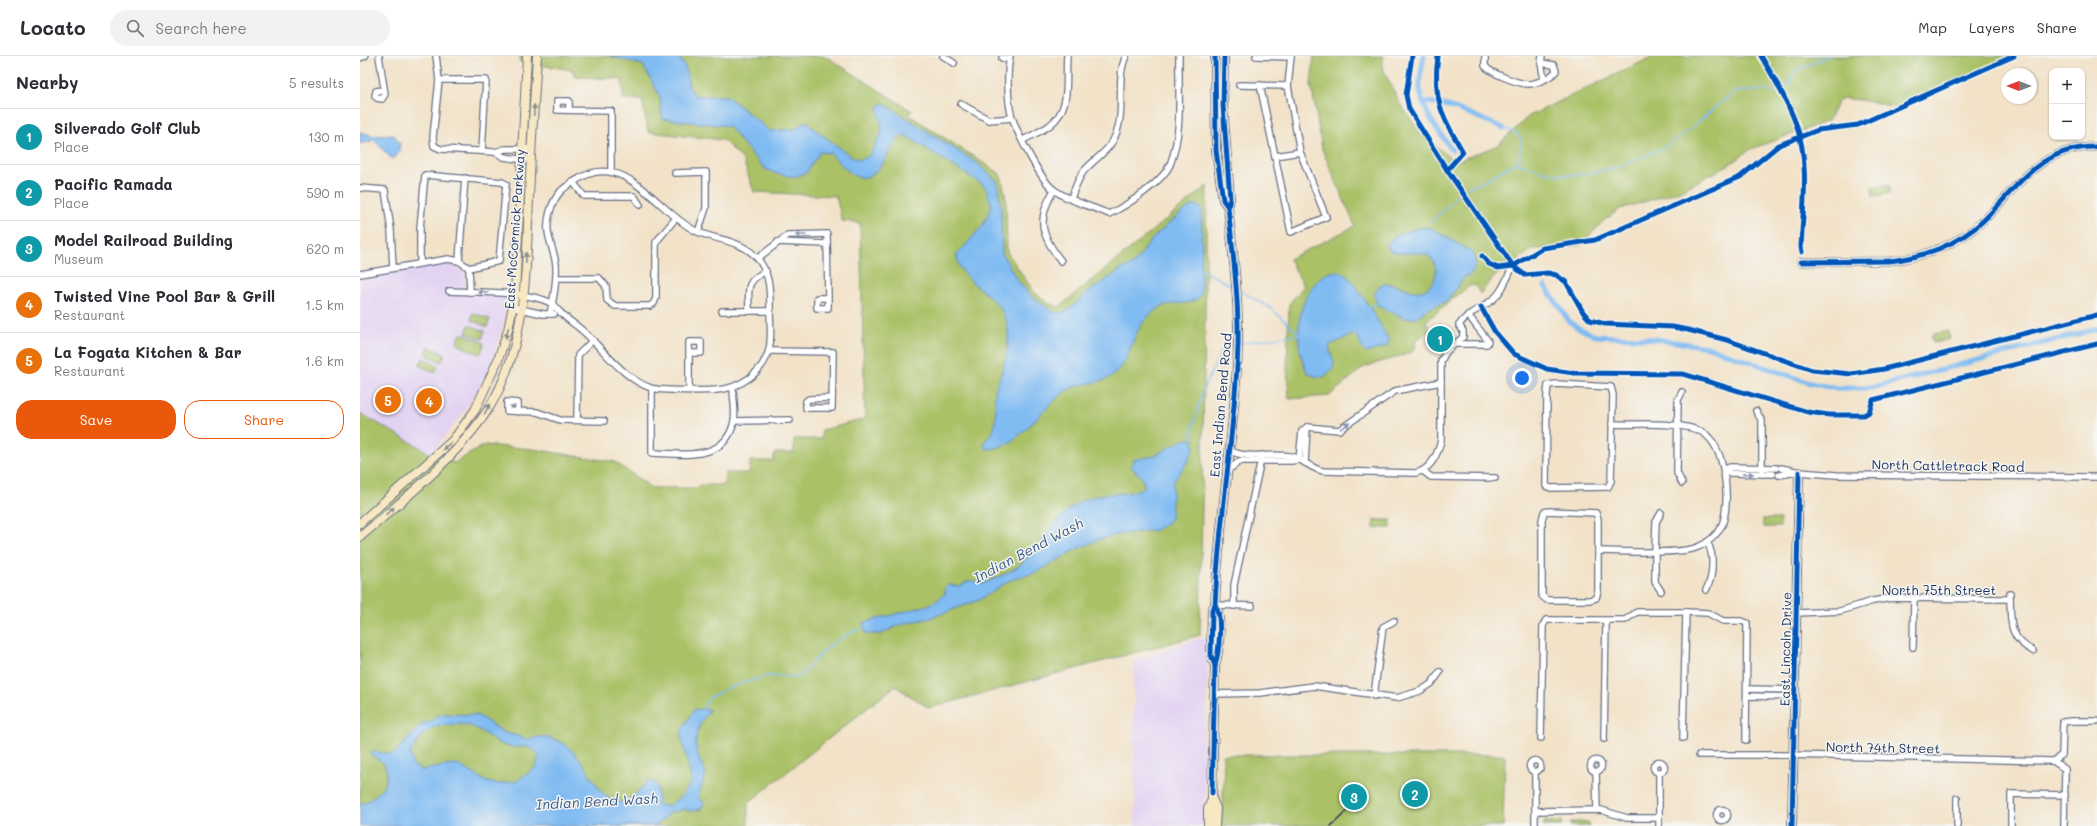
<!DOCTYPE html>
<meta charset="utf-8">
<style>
body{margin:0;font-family:Mali,sans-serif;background:#f2f2f3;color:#2b2b33}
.controls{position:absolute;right:12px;top:12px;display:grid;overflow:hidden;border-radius:8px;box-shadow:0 1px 3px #0004}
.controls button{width:36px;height:36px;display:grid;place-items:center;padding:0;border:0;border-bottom:1px solid #e1e1e2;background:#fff;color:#2b2b33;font:20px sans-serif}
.compass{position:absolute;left:1641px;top:12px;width:36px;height:36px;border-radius:50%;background:#fff;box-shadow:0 1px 3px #0004;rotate:270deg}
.you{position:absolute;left:1162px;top:322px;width:14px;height:14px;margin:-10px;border:3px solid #fff;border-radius:50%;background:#1a73e8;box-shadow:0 0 0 6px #1a73e833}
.badge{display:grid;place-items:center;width:26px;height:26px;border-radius:50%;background:#ea580c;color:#fff;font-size:13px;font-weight:700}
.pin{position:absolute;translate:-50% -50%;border:2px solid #fff;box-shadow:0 1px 4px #0006}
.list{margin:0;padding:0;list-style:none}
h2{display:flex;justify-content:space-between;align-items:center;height:52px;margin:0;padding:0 16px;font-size:17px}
h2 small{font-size:13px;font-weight:400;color:#7c7c81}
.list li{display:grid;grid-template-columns:26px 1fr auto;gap:12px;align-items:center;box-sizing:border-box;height:56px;padding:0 16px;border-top:1px solid #e1e1e2}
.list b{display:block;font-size:15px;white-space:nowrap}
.list p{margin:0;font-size:13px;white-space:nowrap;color:#7c7c81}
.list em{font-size:13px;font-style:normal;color:#7c7c81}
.actions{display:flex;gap:8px;padding:12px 16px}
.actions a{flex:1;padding:9px 0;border:1px solid #ea580c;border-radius:16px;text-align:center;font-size:14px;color:#ea580c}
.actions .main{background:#ea580c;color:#fff}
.icon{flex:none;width:22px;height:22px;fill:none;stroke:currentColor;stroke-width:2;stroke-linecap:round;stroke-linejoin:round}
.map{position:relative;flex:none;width:1737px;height:770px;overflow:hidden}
header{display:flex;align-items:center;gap:24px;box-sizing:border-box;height:56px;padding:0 20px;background:#fff;border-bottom:1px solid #e1e1e2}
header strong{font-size:19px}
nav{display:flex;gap:22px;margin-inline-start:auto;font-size:14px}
.search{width:280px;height:36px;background:#f2f2f3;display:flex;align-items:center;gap:10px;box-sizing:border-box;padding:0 14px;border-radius:22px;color:#7c7c81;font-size:15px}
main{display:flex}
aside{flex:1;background:#fff}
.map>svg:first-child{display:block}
</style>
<header>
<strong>Locato</strong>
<div class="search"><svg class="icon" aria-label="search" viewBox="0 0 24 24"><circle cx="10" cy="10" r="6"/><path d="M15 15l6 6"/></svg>Search here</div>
<nav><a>Map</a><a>Layers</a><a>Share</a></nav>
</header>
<main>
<aside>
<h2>Nearby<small>5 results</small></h2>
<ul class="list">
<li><span class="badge" style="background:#0f9aa8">1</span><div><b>Silverado Golf Club</b><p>Place</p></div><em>130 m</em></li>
<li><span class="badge" style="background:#0f9aa8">2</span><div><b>Pacific Ramada</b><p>Place</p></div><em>590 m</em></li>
<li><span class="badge" style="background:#0f9aa8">3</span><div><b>Model Railroad Building</b><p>Museum</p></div><em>620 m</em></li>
<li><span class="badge" style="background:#e8710a">4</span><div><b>Twisted Vine Pool Bar &amp; Grill</b><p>Restaurant</p></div><em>1.5 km</em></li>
<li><span class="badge" style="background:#e8710a">5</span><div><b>La Fogata Kitchen &amp; Bar</b><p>Restaurant</p></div><em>1.6 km</em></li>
</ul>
<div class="actions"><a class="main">Save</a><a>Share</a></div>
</aside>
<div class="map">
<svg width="1737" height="770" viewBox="0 0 1737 770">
<rect width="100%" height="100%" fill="#f6f6f2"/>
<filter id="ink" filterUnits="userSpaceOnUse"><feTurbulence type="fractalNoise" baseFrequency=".025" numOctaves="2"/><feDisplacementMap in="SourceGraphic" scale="8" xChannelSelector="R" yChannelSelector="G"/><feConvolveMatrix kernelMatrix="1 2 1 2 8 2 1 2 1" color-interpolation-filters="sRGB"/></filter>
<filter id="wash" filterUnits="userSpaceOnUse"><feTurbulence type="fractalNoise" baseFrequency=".012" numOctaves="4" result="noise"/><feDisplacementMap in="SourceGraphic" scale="16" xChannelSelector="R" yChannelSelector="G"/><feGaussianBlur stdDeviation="0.9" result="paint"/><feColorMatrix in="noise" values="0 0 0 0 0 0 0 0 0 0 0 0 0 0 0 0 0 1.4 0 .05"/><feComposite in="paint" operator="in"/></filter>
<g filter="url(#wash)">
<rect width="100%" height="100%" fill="#f2e2c8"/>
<!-- built -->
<g fill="#e3d3f2">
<polygon points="91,206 105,216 106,235 151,240 131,312 105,355 71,398 0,357 0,222"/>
<polygon points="836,583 847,583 847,657 844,672 845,770 775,770 773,606"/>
</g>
<!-- green -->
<g fill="#aac166" stroke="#627862">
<polygon points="160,0 465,0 552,55 549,59 639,117 642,123 646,143 647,196 674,236 688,247 699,251 847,130 840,579 569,652 535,630 388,747 388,770 227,770 23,734 19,739 0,749 0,357 71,398 94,407 125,389 172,393 255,406 292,432 338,432 340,429 364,429 365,417 389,417 390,405 413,405 415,397 434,397 434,383 461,383 462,374 505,363 500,167 482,165 476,140 394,136 383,104 363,84 288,76 282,44 263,43 262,23 215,21 212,14 160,6"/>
<polygon points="954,0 1024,0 1022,11 1039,46 1062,79 1095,106 1138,89 1169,60 1294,0 1653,0 1536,52 1514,46 1483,42 1478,45 1468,65 1391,93 1368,109 1320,135 1260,153 1242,166 1221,189 1173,193 1135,220 1120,238 1115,229 1109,230 1066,265 1070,274 1055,285 1056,292 1050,297 1004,311 969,340 929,343 927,311 929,248 944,230 929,203 995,170 962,93 951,28"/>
<polygon points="1529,128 1531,137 1513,140 1512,131"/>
<polygon points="113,257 130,263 127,271 111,264"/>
<polygon points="109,269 125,275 122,283 106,277"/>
<polygon points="1588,275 1590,283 1573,287 1571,279"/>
<polygon points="103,278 123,286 124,289 121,297 118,298 99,289 97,286 100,279"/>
<polygon points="69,291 85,298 81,306 65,298"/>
<polygon points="63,302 78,310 75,317 59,309"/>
<rect x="1403" y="463" width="17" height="8"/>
<rect x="1014" y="464" width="17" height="8"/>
<polygon points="863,699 1142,699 1145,701 1143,770 861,770 864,723"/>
<polygon points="1202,765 1202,770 1184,770 1184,766"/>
<rect x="1211" y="766" width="17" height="4"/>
</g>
<!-- water -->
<g fill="#80bbf2" stroke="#4e75a8" fill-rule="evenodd">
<path d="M249 0H318L325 10 329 31 336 40H367L410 75 435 73 444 66H449V69L492 101 500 104 509 100 522 76 518 51 523 47 617 107 637 125 641 150 642 197 657 224 670 239 693 256 700 257 707 255 727 237 762 213 775 207 792 183 807 169 826 153 834 149 838 150 842 154 841 237C835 251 816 245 803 250 797 252 790 258 786 263 773 276 769 305 757 316 745 329 721 325 706 335 682 350 659 394 626 393L624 387C626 383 631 380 633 375 638 363 634 348 635 336 636 329 640 322 642 315 648 298 652 272 642 255 631 236 597 223 597 199L623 169 632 150 625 130 545 79 538 81C530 94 516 129 496 120 487 116 477 104 470 97L460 96 446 117 434 121 414 117 404 112 368 70 302 63 300 41 283 9Z"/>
<polygon points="0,76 15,80 34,79 40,88 39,95 35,102 31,102 14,84 0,88"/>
<path d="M1065 171 1071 172 1110 195C1118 203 1117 211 1109 220L1106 219 1087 245 1068 253 1055 262H1044L1018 250 1014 239 1019 230C1036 220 1060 251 1074 224 1076 220 1077 214 1075 209 1069 189 1044 202 1029 194L1027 188C1034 177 1053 174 1065 171Z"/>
<path d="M970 216C974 216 981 215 985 218 992 222 1026 276 1029 285L1026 291 1006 297C999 292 1001 282 994 278L970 289 969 292 974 306 973 312 964 321 954 320 948 317C931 288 936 232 970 216Z"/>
<path d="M835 383 832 387 835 389 828 405 813 426 811 462 806 468 796 474 762 478 740 483 717 493 677 516 648 525 619 544 570 562 539 569 521 578H506L503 567 572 548 585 538V533L588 529 600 530 611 524 622 528C635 522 651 517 662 507 683 489 694 462 718 447 737 434 773 441 785 431L781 420 771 411 773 404 794 400 823 384Z"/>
<path d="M335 653 350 654C337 668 332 685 339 703 341 708 345 712 346 717L338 741 344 747 341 753 332 755 322 753 319 755 308 757 307 760 295 770H0V749C16 741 34 728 24 707L10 698 12 696 34 698 62 668 72 665 76 660 84 658 117 659 145 677 158 680 163 683C172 683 181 679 190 682 201 685 210 692 218 701 229 713 244 752 264 746 274 742 280 733 287 726H295L298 731V749L308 750 322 740 330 728 331 722 321 679 323 671ZM100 668C124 670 129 686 148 690 162 694 165 685 179 699L176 711 157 725 139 728 127 726 97 708 61 714 53 709 50 697 62 680 75 670Z"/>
</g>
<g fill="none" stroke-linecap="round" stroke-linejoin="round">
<!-- stream -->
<g stroke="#80bbf2" stroke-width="1.5">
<polyline points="1143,72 1156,77 1161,82 1159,108"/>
<path d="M1105 133 1123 126 1154 107C1172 110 1187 119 1205 119 1243 120 1297 99 1327 76 1337 68 1346 59 1355 51 1361 46 1368 43 1374 36L1406 34 1419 36 1430 27 1433 16 1468 0"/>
<polyline points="1070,167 1093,145 1099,136"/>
<polyline points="840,213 874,231"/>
<polyline points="879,234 912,253 940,279"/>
<polyline points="1007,253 1017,247"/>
<polyline points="880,287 942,278"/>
<polyline points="832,385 833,369 844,332 864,290 875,288"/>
<path d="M342 654 350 641 376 629 407 620 440 621C459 598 478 579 506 571"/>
</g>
<!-- canal -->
<g stroke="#80bbf2" stroke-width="5">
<path d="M1064 0C1062 11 1059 23 1060 34 1063 56 1079 76 1092 94"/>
<path d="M1063 46C1091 47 1118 62 1143 72"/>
<polyline points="1185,230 1209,265 1218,272 1236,280 1295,283 1348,291 1450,327 1474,332 1511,332 1737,273"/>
</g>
</g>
</g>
<g filter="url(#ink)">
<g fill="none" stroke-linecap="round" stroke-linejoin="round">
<!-- minor casing -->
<g stroke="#666e83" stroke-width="8">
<g id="minor">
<polyline points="19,0 25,38 22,43 17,42 15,40 16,35 23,34"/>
<polyline points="76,0 79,24 73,81 74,90 81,93 135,96 144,101 165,104"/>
<polyline points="583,0 594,7"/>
<path d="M650 0C647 15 647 46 652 61 657 77 680 123 693 133 708 145 731 150 749 158 766 150 805 125 811 106 823 73 818 34 819 0"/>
<polyline points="896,0 931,1"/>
<path d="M1125 0V10C1130 17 1159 28 1168 28 1176 28 1192 21 1196 15L1194 9 1181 7"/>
<polyline points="1182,0 1181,7 1184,23"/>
<polyline points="0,2 5,0"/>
<polyline points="642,2 649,3"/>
<polyline points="79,24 126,24 122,95"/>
<polyline points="879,29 928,30"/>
<polyline points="900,29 931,176 966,161 940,96 928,30 931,0"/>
<polyline points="601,48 629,64 652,62"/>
<polyline points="209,54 209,45 197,45 197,54 251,55 251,116"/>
<path d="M663 84C671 80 682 75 690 69 712 52 705 24 707 0"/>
<polyline points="135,96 145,93 171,93"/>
<polyline points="915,100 940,96"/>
<polyline points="315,117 346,116 346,152 338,176"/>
<polyline points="213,126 224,140 274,140 280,149"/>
<polyline points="0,132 25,134 31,174 33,212"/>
<path d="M694 134C676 164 681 179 701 205"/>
<path d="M711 142C715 133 718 122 724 115 735 102 750 95 756 78 766 53 755 24 766 0"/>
<polyline points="418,186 467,188"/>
<polyline points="398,202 428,179 467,178 468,242 468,252 457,252 457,242 468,242"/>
<polyline points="99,205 105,122"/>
<polyline points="60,207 60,172 65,119 142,126 146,128 139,205 109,212"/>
<polyline points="109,212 110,236"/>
<polyline points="0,218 88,203 99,205 109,212"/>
<polyline points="197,222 239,222 246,230 247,244 255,250 290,250 294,247 296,242 296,186 316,162"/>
<path d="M89 235C115 236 169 235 191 247 195 250 196 253 200 256 207 264 217 269 225 277 245 295 264 323 291 332 300 335 346 335 357 334 380 332 403 317 409 294 412 281 410 266 410 252 410 234 410 217 397 202 381 183 355 185 334 174 299 156 266 97 222 121 215 125 207 129 201 135 191 146 185 166 189 181 191 190 195 200 196 209 197 226 194 241 190 258"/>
<polyline points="152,251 183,258 194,258"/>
<polyline points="362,255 410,255"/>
<path d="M389 255C389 233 384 226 406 215"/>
<polyline points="1097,288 1127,288 1128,285 1108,259"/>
<polyline points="409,295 473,296 472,352 446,352 446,345 449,343 472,342"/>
<polygon points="1196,328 1251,331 1253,339 1251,425 1248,431 1191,432 1186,430 1187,338 1188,329"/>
<path d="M292 333V397C323 398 366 406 374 365 376 356 373 342 373 332"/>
<polyline points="329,334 329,286 341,286 341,297 329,297"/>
<polyline points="1396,355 1402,365 1402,418"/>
<polyline points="158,356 158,347 147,346 147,355 177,356 200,364 244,365"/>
<polyline points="217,364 218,299 233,284"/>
<polyline points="374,365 430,364"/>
<polyline points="947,371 979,374 1035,335 1081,326"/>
<path d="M869 394C887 404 909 397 930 400 942 402 951 413 963 415L1056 417C1071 413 1078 398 1081 384V305L1086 296 1103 281V275L1099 269C1107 257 1120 253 1131 245 1142 237 1147 222 1153 210"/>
<polyline points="939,404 942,375 947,371 945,407"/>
<polyline points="1421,412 1439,416 1476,419 1737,421"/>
<polyline points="1364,414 1370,411 1416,412"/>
<polyline points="1364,414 1370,417 1413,418"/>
<polyline points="867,415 880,405 931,405 938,404"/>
<polyline points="1063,415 1071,421 1135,422"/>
<polyline points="1419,419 1437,416"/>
<polyline points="1322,427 1317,417 1318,344 1322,336"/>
<polygon points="1189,455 1236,457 1238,463 1238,535 1236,542 1230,544 1187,544 1182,540 1182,464 1184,456"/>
<path d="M1238 495C1261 495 1320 499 1338 491 1348 487 1357 479 1362 469 1371 445 1366 390 1342 376 1322 365 1276 369 1252 368"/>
<path d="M1346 534C1353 522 1355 499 1347 486"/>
<polyline points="1301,535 1295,526 1295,495 1296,466 1301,457"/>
<path d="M1650 538C1651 564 1647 581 1673 595"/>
<polyline points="855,549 892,550"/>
<polyline points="874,550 874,529 902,399"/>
<polyline points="1437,557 1480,555 1513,545 1532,542 1650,543"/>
<polyline points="1553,591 1554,542"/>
<polyline points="1387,633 1434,634"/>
<polyline points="854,638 900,637 954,630 1037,642 1060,635 1071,628 1080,616"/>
<polyline points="1014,640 1023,571 1034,565"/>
<polyline points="1387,640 1434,641"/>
<polyline points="1181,682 1183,570 1186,564 1265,564 1277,556 1326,556 1348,557 1363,565 1381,565 1387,567 1386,684"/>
<polyline points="1323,682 1326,556"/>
<polyline points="1244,683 1246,565"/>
<polyline points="1339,699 1426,699 1693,705 1705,713 1704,770"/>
<circle cx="1175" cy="710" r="5.5"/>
<circle cx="1236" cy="710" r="5.5"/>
<polyline points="1693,705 1702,699 1703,666 1711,665 1737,665"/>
<circle cx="1299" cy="711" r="5.5"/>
<polyline points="1175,716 1175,770"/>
<polyline points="1236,716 1237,754"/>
<polyline points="1299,716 1299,770"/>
<circle cx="1362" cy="759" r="5.5"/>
<polyline points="1175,755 1241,754 1267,762 1299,762"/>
<polyline points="1597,770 1597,742"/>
<polyline points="1651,770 1651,738 1705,739"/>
</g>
</g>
<!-- tertiary casing -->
<g stroke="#666e83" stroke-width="9">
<path id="tertiary" d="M1441 206 1529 205C1562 202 1599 188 1623 165 1659 130 1680 90 1737 91"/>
</g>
<!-- secondary casing -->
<g stroke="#666e83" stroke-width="10">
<g id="secondary">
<polyline points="855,0 856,94 863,144 868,151"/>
<polyline points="0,467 93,384 115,354 138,304 148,274 155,239 167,0"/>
<path d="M0 481C43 444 90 407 123 361 167 299 166 214 169 142 171 95 174 47 177 0"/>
<path d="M855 610 851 599 852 553 855 549C859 462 875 377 878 290 879 243 873 197 868 151L870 143 863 49 864 0"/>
<polyline points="852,743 856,752 855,770"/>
<path d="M848 770V753L852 743 855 610C859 596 863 561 855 549"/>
<polyline points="1432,770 1439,416"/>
</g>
</g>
<!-- minor -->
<use href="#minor" stroke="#fff" stroke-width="5.5"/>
<!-- tertiary -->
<use href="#tertiary" stroke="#fff" stroke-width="7"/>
<!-- secondary -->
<use href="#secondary" stroke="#f7e8c3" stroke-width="8"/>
<!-- rail -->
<polyline stroke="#1b2f5e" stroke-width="1.5" points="971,770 991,751"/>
<!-- cycleway casing -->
<g stroke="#f6f6f2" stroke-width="8">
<g id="cycleway">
<polyline points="855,0 856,94 863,144 868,151"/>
<polyline points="1052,0 1046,39 1049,53 1087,114 1153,210 1165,219 1188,217 1196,219 1206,226 1223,256 1230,264 1245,268 1313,271 1328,274 1367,284 1452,314 1491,318 1524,313 1737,259"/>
<path d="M1078 0C1072 43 1082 60 1103 96L1087 114"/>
<path d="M1401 0C1414 22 1427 44 1436 68 1450 107 1443 151 1441 191L1442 196"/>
<polyline points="1122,200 1129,208 1138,212 1153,210 1183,192 1235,184 1380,121 1419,89 1458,74 1498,69 1654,0"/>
<path d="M1441 206 1529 205C1562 202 1599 188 1623 165 1659 130 1680 90 1737 91"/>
<polyline points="1121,251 1135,276 1154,298 1187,313 1214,317 1323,318 1448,356 1469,359 1504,359 1509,356 1513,344 1737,288"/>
<path d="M855 610 851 599 852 553 855 549C859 462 875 377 878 290 879 243 873 197 868 151L870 143 863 49 864 0"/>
<path d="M852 737 855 610C859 596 863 561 855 549"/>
<polyline points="1432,770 1439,416"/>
</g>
</g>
<!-- cycleway -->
<use href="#cycleway" stroke="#0057b8" stroke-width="5"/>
</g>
<!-- one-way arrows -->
<defs><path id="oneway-solid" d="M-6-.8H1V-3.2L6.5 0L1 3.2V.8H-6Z"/></defs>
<g fill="#898c90">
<use href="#oneway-solid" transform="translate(174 54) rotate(-87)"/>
<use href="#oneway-solid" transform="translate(166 202) rotate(-88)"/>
<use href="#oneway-solid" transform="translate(147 277) rotate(105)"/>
<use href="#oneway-solid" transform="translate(127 353) rotate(-62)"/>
<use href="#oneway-solid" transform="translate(87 390) rotate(136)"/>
<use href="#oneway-solid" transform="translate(30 455) rotate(-41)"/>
</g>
<g fill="#8d97ae">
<use href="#oneway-solid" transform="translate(441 179) rotate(180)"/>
<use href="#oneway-solid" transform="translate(123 236) rotate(-179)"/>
<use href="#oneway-solid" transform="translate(985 370) rotate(-34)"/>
<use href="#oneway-solid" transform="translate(1388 418) rotate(1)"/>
</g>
</g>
<g text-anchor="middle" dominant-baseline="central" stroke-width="3" stroke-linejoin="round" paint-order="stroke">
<!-- street labels -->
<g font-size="13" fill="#1b2f5e" stroke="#f6f6f2">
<text transform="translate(154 173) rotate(-86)">East McCormick Parkway</text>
<text transform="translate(860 349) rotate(-85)">East Indian Bend Road</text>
<text transform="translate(1588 409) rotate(1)">North Cattletrack Road</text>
<text x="1579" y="533">North 75th Street</text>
<text transform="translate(1425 593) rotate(-89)">East Lincoln Drive</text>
<text transform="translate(1523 691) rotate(1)">North 74th Street</text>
</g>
<!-- water labels -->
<g font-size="14" font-style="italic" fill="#39598a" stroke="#f6f6f2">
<text transform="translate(668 494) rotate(-28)">Indian Bend Wash</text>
<text transform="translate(237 745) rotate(-3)">Indian Bend Wash</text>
</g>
</g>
</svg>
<div class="controls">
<button>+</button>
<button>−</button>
</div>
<svg class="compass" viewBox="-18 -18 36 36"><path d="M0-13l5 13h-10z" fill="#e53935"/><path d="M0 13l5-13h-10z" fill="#7c7c81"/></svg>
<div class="you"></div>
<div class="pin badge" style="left:1080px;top:283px;background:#0f9aa8">1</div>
<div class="pin badge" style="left:1055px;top:738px;background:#0f9aa8">2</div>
<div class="pin badge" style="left:994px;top:741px;background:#0f9aa8">3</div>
<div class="pin badge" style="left:69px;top:345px;background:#e8710a">4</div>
<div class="pin badge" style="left:28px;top:344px;background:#e8710a">5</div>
</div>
</main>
